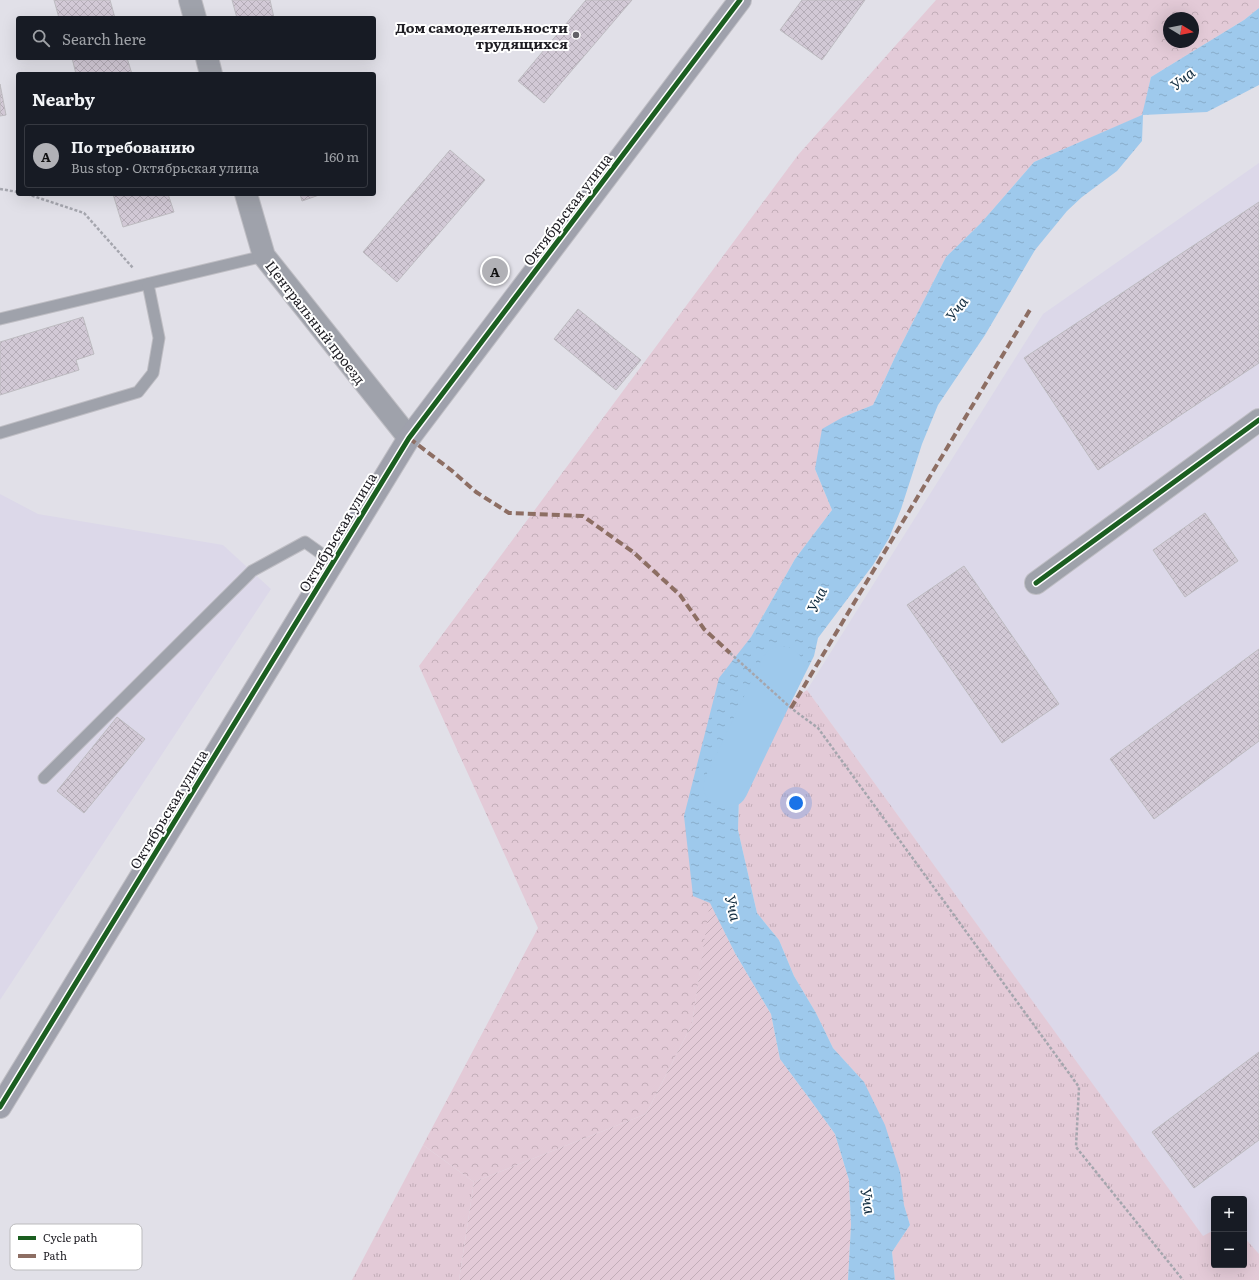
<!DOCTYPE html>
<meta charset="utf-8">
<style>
body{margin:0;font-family:Literata,serif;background:#20242c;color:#f1f3f6}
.controls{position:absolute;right:12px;bottom:12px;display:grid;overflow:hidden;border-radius:4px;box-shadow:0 4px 16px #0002}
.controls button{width:36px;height:36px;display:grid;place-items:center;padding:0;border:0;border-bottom:1px solid #363941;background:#171b24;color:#f1f3f6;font:20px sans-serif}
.compass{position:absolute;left:1163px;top:12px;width:36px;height:36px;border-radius:50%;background:#171b24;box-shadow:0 4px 16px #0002;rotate:100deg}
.you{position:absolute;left:796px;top:803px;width:14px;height:14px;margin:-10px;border:3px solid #fff;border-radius:50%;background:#1a73e8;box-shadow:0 0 0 6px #1a73e833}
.badge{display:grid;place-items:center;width:26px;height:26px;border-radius:50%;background:#b1b1b6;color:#111;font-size:13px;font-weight:700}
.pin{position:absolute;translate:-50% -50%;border:2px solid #fff;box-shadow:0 1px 4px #0006}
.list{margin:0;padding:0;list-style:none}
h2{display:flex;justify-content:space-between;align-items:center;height:52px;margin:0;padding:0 16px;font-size:17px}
h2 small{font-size:13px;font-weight:400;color:#9ea1a6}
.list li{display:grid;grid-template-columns:26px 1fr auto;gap:12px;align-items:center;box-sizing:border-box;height:64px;margin:0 8px 8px;padding:0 8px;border:1px solid #363941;border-radius:4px}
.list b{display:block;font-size:15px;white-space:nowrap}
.list p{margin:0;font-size:13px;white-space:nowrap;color:#9ea1a6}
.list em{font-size:13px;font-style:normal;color:#9ea1a6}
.icon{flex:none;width:22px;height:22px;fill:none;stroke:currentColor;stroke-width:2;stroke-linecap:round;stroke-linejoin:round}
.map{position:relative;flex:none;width:1259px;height:1280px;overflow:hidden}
.search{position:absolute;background:#171b24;box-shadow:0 4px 16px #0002;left:16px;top:16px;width:360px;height:44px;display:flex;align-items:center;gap:10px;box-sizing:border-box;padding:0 14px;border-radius:4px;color:#9ea1a6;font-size:15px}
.panel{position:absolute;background:#171b24;box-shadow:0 4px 16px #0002;left:16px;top:72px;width:360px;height:124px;border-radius:4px}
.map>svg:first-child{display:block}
</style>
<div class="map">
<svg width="1259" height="1280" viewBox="0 0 1259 1280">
<defs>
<pattern id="grass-tufts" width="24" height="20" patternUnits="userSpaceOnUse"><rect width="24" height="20" fill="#e3cad7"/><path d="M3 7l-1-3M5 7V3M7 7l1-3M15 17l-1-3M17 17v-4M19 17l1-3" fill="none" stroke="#c2adb8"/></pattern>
<pattern id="forest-crowns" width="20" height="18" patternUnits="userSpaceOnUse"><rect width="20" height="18" fill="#e3cad7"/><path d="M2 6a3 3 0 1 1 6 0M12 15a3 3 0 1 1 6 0" fill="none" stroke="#c2adb8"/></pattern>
<pattern id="garden-furrows" width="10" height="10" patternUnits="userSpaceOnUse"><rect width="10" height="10" fill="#e3cad7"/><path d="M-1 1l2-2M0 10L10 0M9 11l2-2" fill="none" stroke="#c2adb8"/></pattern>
<pattern id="water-ripples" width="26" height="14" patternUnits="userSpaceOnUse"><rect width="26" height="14" fill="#9ec9ec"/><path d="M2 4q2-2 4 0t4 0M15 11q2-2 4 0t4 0" fill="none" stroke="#88acca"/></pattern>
<pattern id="building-cross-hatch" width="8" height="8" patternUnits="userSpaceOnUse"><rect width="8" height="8" fill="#d2c9d6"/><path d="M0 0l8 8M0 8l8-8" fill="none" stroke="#b4acb7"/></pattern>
</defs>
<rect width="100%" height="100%" fill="#e1e0e8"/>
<!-- built -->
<g fill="#dcd8e9">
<polygon points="1259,163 1259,1254 1244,1237 1244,1199 1214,1199 1214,1230 1203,1237 807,690 1043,314"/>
<polygon points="0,494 38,514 223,545 271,589 0,1000"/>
</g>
<!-- grass -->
<g fill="url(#grass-tufts)">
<polygon points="807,690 1203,1236 1214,1230 1214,1265 1244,1265 1244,1237 1259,1254 1259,1280 895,1280 892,1252 910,1225 904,1205 864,1082 833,1048 816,1013 794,976 779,940 757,913 738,830 739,796 753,726"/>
<polygon points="423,1145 474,1182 459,1280 352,1280"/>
</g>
<!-- forest -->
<path fill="url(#forest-crowns)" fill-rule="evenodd" d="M936 0H1259V8L1244 20 1151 77 1143 115 1034 162 981 223 946 257 896 355 873 405 843 417 815 469 832 510 795 559 751 637 692 1024 646 1114 474 1182 423 1145 538 928 419 666 798 155ZM1169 18H1193V42H1169Z"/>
<!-- garden -->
<polygon fill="url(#garden-furrows)" points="710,902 735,953 771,1014 780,1059 809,1098 835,1134 849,1180 851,1225 848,1280 459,1280 474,1182 646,1114 692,1024"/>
<!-- water -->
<polygon fill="url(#water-ripples)" points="1259,8 1259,85 1207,112 1143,115 1142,141 1117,171 1082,197 1067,211 1035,250 985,335 938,405 922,444 901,509 889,538 873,565 818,638 814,656 794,696 753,726 739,796 738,830 757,913 779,940 794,976 816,1013 833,1048 864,1082 885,1125 900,1172 904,1205 910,1225 892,1252 895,1280 848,1280 851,1225 849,1180 835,1134 809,1098 780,1059 771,1014 735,953 710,903 693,896 684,816 719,678 751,637 795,559 832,510 815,469 822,429 843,417 873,405 896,355 946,257 981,223 1034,162 1142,115 1151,77 1244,20"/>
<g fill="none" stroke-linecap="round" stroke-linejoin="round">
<!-- river -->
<polyline stroke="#9ec9ec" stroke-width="45" points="726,786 782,669"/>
</g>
<!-- building -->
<g fill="url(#building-cross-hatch)" stroke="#bdbbc0">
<polygon points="54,0 110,0 115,18 59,18"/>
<polygon points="232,0 270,0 274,18 237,18"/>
<polygon points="586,0 632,0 544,103 518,81"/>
<polygon points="802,0 865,0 822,60 780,30"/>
<polygon points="72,58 127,58 132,74 76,74"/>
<polygon points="0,84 6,115 0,116"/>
<polygon points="450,150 485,180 397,282 363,252"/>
<polygon points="113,194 168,194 174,212 123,227"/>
<polygon points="300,194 322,194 302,201"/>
<polygon points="1259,202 1259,363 1098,470 1024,358"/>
<polygon points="578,309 641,360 616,390 554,339"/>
<polygon points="83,317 94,354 76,360 79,370 0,395 0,342"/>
<polygon points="1205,513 1238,561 1185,597 1153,550"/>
<polygon points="964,566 1059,704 1002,743 907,605"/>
<polygon points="1259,649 1259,741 1154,819 1110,759"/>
<polygon points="117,717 145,739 84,813 57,791"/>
<polygon points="1259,1052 1259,1140 1194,1188 1152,1132"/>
</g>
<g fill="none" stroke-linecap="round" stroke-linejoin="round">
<!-- lane casing -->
<g stroke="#bfbec4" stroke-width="13">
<g id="lane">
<polyline points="0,319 264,256"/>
<polyline points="0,433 138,392 153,373 159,338 148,284"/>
<polyline points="44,778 252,571 305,542 333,562"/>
</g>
</g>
<!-- street casing -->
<g stroke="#bfbec4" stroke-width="24">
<g id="street">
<polyline points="190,0 195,18"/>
<polyline points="207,58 211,74"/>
<polyline points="246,194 264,256 409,438"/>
<polyline points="1036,583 1259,420"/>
</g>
</g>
<!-- secondary casing -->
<g stroke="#bfbec4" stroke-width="24">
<polyline id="secondary" points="0,1107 409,438 740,0"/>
</g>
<!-- path -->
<g stroke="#a5a6ae" stroke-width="2.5" stroke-dasharray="3 2" stroke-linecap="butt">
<polyline points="0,189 18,192"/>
<polyline points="27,194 84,213 133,268"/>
<polyline points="730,653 791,708 818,728 1079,1087 1076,1147 1183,1280"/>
</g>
<!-- lane -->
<use href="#lane" stroke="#9fa2ab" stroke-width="11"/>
<!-- street -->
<use href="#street" stroke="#9fa2ab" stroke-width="22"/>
<!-- secondary -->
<use href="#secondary" stroke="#9fa1ac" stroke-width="22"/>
<!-- quiet -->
<g stroke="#8d6e63" stroke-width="4" stroke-dasharray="8 4" stroke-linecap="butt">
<polyline points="409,438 451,470 476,492 509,513 583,516 633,552 680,595 704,629 730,653"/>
<polyline points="791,708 1031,308"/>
</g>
<!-- cycleway casing -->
<g stroke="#fff" stroke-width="8">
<g id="cycleway">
<polyline points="1036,583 1259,420"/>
<polyline points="0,1107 409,438 740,0"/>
</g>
</g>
<!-- cycleway -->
<use href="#cycleway" stroke="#1b5e20" stroke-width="5"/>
</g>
<!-- markers -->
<circle fill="#626167" stroke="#fff" stroke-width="1.5" cx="576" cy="35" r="4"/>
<g text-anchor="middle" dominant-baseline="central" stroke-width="4" stroke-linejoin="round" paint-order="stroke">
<!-- poi labels -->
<g font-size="14" font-weight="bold" fill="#1d1c22" stroke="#fff" text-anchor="end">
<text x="568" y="27">Дом самодеятельности<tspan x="568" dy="16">трудящихся</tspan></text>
</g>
<!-- street labels -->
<g font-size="14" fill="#1d1c22" stroke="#fff">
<text transform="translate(567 209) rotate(-53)">Октябрьская улица</text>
<text transform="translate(316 322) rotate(52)">Центральный проезд</text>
<text transform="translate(337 532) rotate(-59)">Октябрьская улица</text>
<text transform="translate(168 809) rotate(-59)">Октябрьская улица</text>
</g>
<!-- water labels -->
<g font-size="15" font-style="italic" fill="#122d40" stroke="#fff">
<text transform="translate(1182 78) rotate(-39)">Уча</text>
<text transform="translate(956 308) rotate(-53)">Уча</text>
<text transform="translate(816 599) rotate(-64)">Уча</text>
<text transform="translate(734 908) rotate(76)">Уча</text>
<text transform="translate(869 1201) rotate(80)">Уча</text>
</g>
</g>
<!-- legend -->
<rect x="10" y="1224" width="132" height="46" rx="6" fill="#fff" stroke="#bbbbbd" stroke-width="1"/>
<rect x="18" y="1236" width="18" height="4" fill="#1b5e20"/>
<rect x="18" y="1254" width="18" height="4" fill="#8d6e63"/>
<g font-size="11" fill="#1d1c22">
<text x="43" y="1242">Cycle path</text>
<text x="43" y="1260">Path</text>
</g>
</svg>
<div class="controls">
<button>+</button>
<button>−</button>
</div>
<svg class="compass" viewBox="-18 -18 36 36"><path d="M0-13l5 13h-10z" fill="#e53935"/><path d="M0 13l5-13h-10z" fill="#9ea1a6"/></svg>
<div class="you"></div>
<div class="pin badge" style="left:495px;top:271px">A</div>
<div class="search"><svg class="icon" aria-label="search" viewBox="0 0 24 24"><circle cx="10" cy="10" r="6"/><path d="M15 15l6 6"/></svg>Search here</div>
<section class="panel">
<h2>Nearby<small></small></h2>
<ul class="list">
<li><span class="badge">A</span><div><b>По требованию</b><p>Bus stop · Октябрьская улица</p></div><em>160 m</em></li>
</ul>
</section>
</div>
